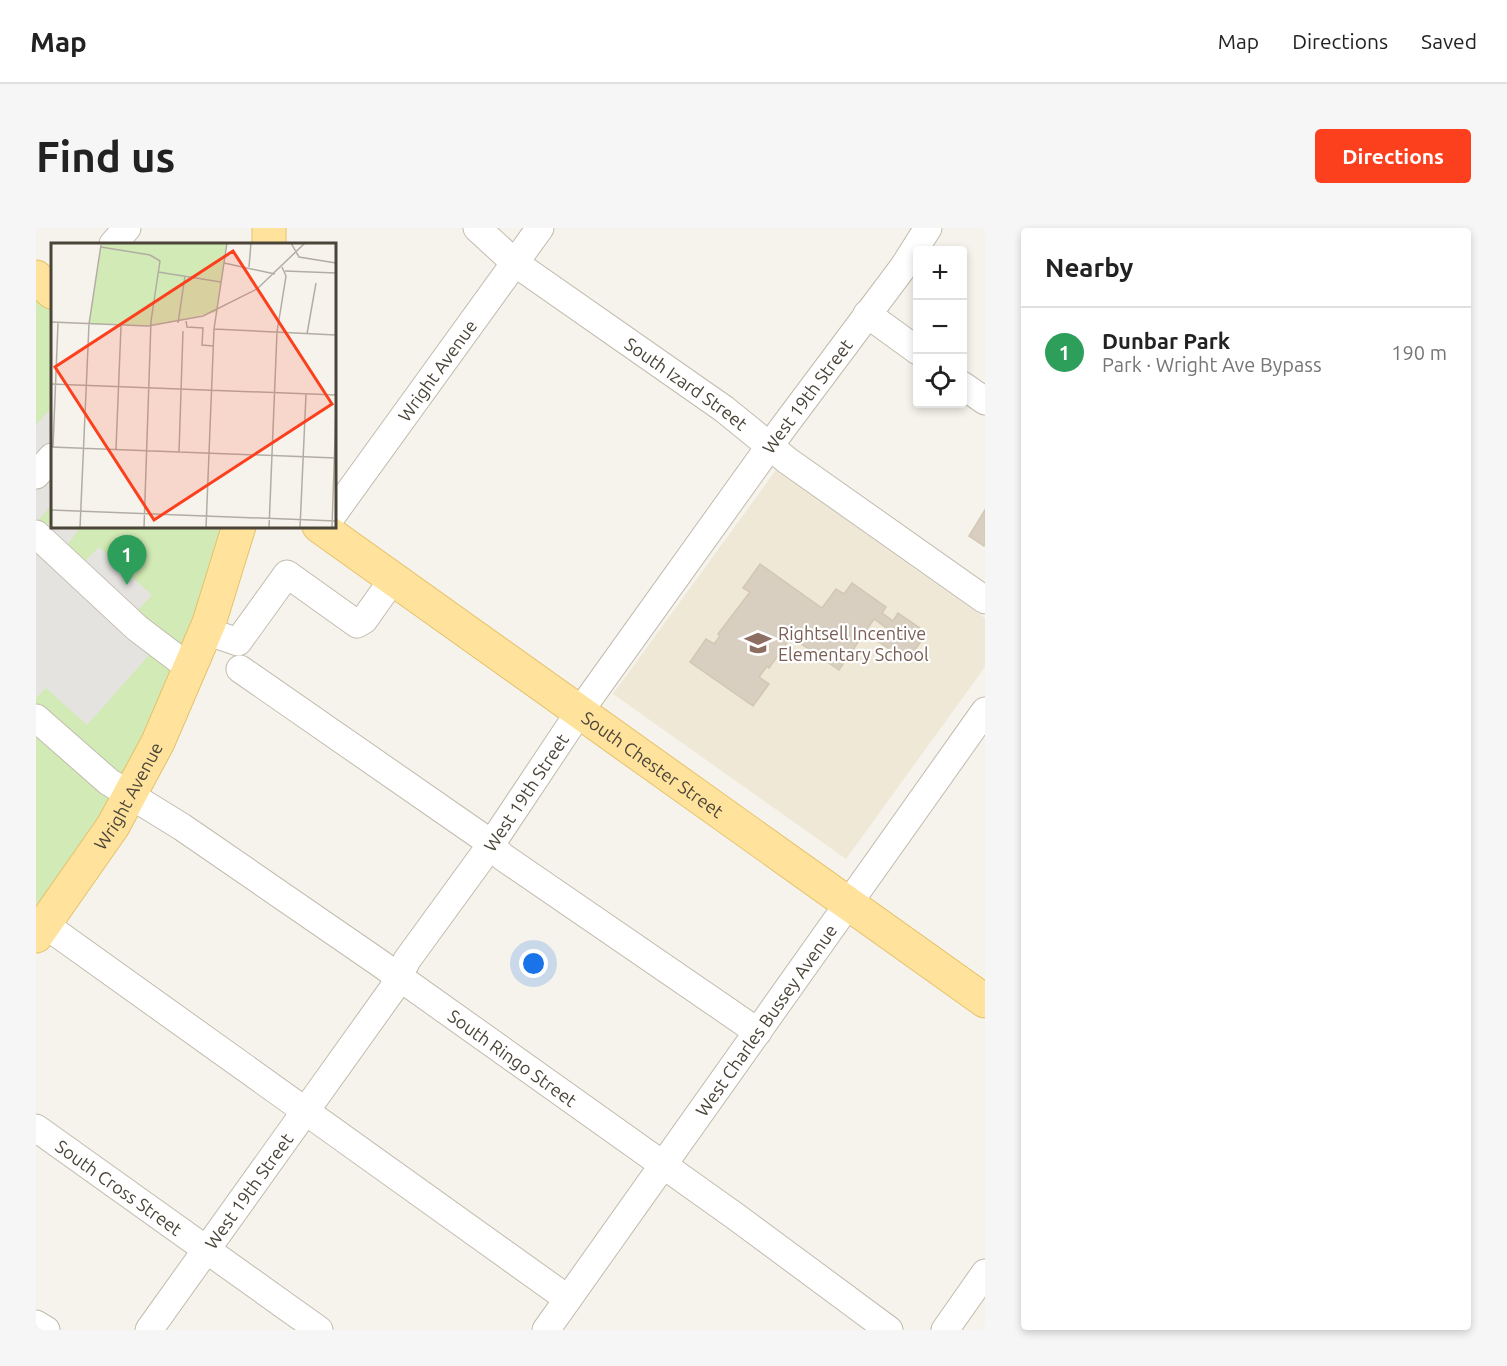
<!DOCTYPE html>
<meta charset="utf-8">
<style>
body{margin:0;font-family:Ubuntu,sans-serif;background:#f6f6f6;color:#222}
.controls{position:absolute;right:18px;top:18px;display:grid;overflow:hidden;border-radius:6px;box-shadow:0 3px 9px #0003}
.controls button{width:54px;height:54px;display:grid;place-items:center;padding:0;border:0;border-bottom:2px solid #e0e0e0;background:#fff;color:#222;font:30px sans-serif}
.you{position:absolute;left:498px;top:736px;width:21px;height:21px;margin:-15px;border:4px solid #fff;border-radius:50%;background:#1a73e8;box-shadow:0 0 0 9px #1a73e833}
.badge{display:grid;place-items:center;width:39px;height:39px;border-radius:50%;background:#fc3f1d;color:#fff;font-size:20px;font-weight:700}
.pin{position:absolute;translate:-50% -50px;filter:drop-shadow(0 2px 3px #0008)}
.pin::after{content:'';position:absolute;top:32px;width:21px;height:18px;background:inherit;clip-path:polygon(0 0,100% 0,50% 100%)}
.list{margin:0;padding:0;list-style:none}
h2{display:flex;justify-content:space-between;align-items:center;height:78px;margin:0;padding:0 24px;font-size:26px}
h2 small{font-size:20px;font-weight:400;color:#767676}
.list li{display:grid;grid-template-columns:39px 1fr auto;gap:18px;align-items:center;box-sizing:border-box;height:90px;padding:0 24px;border-top:2px solid #e0e0e0}
.list b{display:block;font-size:22px;white-space:nowrap}
.list p{margin:0;font-size:20px;white-space:nowrap;color:#767676}
.list em{font-size:20px;font-style:normal;color:#767676}
.icon{flex:none;width:33px;height:33px;fill:none;stroke:currentColor;stroke-width:2;stroke-linecap:round;stroke-linejoin:round}
.map{position:relative;flex:none;width:949px;height:1102px;overflow:hidden;border-radius:6px}
header{display:flex;align-items:center;gap:36px;box-sizing:border-box;height:84px;padding:0 30px;background:#fff;border-bottom:2px solid #e0e0e0}
header strong{font-size:28px}
nav{display:flex;gap:33px;margin-inline-start:auto;font-size:21px}
.intro{display:flex;align-items:center;justify-content:space-between;box-sizing:border-box;height:144px;padding:0 36px}
h1{margin:0;font-size:42px}
.button{padding:15px 27px;border-radius:6px;background:#fc3f1d;color:#fff;font-size:21px;font-weight:700}
main{display:flex;gap:36px;padding:0 36px}
aside{flex:1;background:#fff;border-radius:6px;box-shadow:0 3px 9px #0003}
.map>svg:first-child{display:block}
</style>
<header>
<strong>Map</strong>
<nav><a>Map</a><a>Directions</a><a>Saved</a></nav>
</header>
<div class="intro"><h1>Find us</h1><a class="button">Directions</a></div>
<main>
<div class="map">
<svg width="949" height="1102" viewBox="0 0 949 1102">
<rect width="100%" height="100%" fill="#f6f3ec"/>
<!-- education -->
<polygon fill="#efe8d6" points="740,242 949,390 949,439 810,631 577,466"/>
<!-- green -->
<polygon fill="#d2eab5" points="0,47 16,62 16,298 199,299 165,416 0,708"/>
<!-- parking -->
<polygon fill="#e5e3e0" points="16,179 16,277 1,294 6,297 16,295 16,298 35,299 42,303 31,317 49,333 63,319 116,367 102,382 130,408 51,497 10,460 0,470 0,197"/>
<!-- building -->
<g fill="#d8cfc1" stroke="#d3c7b4" stroke-width="1.5">
<polygon points="949,282 949,317 948,318 933,308"/>
<polygon points="724,336 786,380 800,361 808,366 816,355 850,379 846,385 857,393 862,385 891,405 871,433 843,414 852,401 838,391 803,442 755,409 733,440 731,438 723,449 733,456 717,478 654,434 670,411 678,416 684,408 682,406 714,364 707,360"/>
</g>
<g fill="none" stroke-linecap="round" stroke-linejoin="round">
<!-- minor casing -->
<g stroke="#c2bbae" stroke-width="29">
<g id="minor">
<path id="s1" d="M441 0 479 35 688 181 752 233 949 372"/>
<polyline points="77,16 91,0"/>
<polyline points="831,86 882,123"/>
<polyline points="926,157 949,173"/>
<polyline points="0,247 16,229"/>
<path id="s2" d="M298 285 504 0"/>
<polyline points="0,306 101,400 155,441"/>
<polyline points="170,403 202,414 251,346 321,396 328,392 357,351"/>
<polyline points="204,441 446,609 467,629 722,804"/>
<path id="s3" d="M0 490 73 554 146 599 342 734 699 988 853 1102"/>
<polyline points="8,696 532,1071"/>
<path id="s4" d="M0 900 283 1102"/>
<polyline points="0,1096 10,1102"/>
<path id="s5" d="M113 1102 356 762 371 732 454 618 544 483 746 201 868 38 892 0"/>
<path id="s6" d="M510 1102 949 483"/>
<polyline points="909,1102 949,1045"/>
</g>
</g>
<!-- major casing -->
<g stroke="#e6c16a" stroke-width="35">
<g id="major">
<polyline points="233,0 233,16"/>
<polyline points="0,49 16,64"/>
<path id="s7" d="M283 298 949 773"/>
<path id="s8" d="M0 708 77 598 122 514 173 395 203 298"/>
</g>
</g>
<!-- minor -->
<use href="#minor" stroke="#fff" stroke-width="27"/>
<!-- major -->
<use href="#major" stroke="#ffe39c" stroke-width="33"/>
</g>
<!-- icons -->
<defs>
<g id="school-bare" transform="scale(2.07)"><path d="M0-5L7-2L0 1L-7-2ZM-4 1L0 2.5L4 1V4Q0 6-4 4Z" fill="#8d6e63" stroke="#fff" stroke-width="2.5" paint-order="stroke"/></g>
</defs>
<g fill-rule="evenodd">
<use href="#school-bare" x="722" y="415"/>
</g>
<g text-anchor="middle" dominant-baseline="central" stroke-width="4.5" stroke-linejoin="round" paint-order="stroke">
<!-- street labels -->
<g font-size="18" fill="#4b4439" stroke="#fff">
<text stroke="none"><textPath href="#s2" startOffset="176">Wright Avenue</textPath></text>
<text stroke="none"><textPath href="#s1" startOffset="261">South Izard Street</textPath></text>
<text stroke="none"><textPath href="#s5" startOffset="1143">West 19th Street</textPath></text>
<text stroke="none"><textPath href="#s7" startOffset="410">South Chester Street</textPath></text>
<text stroke="none"><textPath href="#s5" startOffset="657">West 19th Street</textPath></text>
<text stroke="none"><textPath href="#s8" startOffset="168">Wright Avenue</textPath></text>
<text stroke="none"><textPath href="#s6" startOffset="380">West Charles Bussey Avenue</textPath></text>
<text stroke="none"><textPath href="#s3" startOffset="586">South Ringo Street</textPath></text>
<text stroke="none"><textPath href="#s4" startOffset="102">South Cross Street</textPath></text>
<text stroke="none"><textPath href="#s5" startOffset="171">West 19th Street</textPath></text>
</g>
<!-- education labels -->
<g font-size="18" fill="#785e54" stroke="#fff" text-anchor="start">
<text x="742" y="405">Rightsell Incentive<tspan x="742" dy="21">Elementary School</tspan></text>
</g>
</g>
<!-- overview -->
<g transform="translate(15 15)">
<rect width="285" height="285" fill="#f6f3ec"/>
<path d="M51 0H176L165 69 100 83 38 81Z" fill="#d2eab5"/>
<path fill="none" stroke="#b2ada4" stroke-width="1.5" d="M240 0 248 14 285 20M50 4 99 12 109 18 100 78 93 285M173 20 224 31M198 24 200 0M234 28 285 30M107 29 170 39M135 78 136 84 152 85 151 102 162 103M0 79 97 83 152 73 206 46 254 0M127 80 134 33M163 86 285 92M256 91 265 40M0 141 285 152M0 204 285 215M2 204 7 80M65 206 70 83M128 209 132 88M0 267 285 278M29 285 38 81 50 2M155 285 163 86 176 0M218 285 226 89 235 33 231 24M249 285 255 151M281 285 285 166"/>
<path fill="#fc3f1d" fill-opacity="0.15" stroke="#fc3f1d" stroke-width="3" d="M182 8 281 161 103 277 4 124Z"/>
<rect width="285" height="285" fill="none" stroke="#4b4439" stroke-width="3"/>
</g>
</svg>
<div class="controls">
<button>+</button>
<button>−</button>
<button><svg class="icon" aria-label="locate" viewBox="0 0 24 24"><circle cx="12" cy="12" r="6"/><path d="M12 2v4M12 18v4M2 12h4M18 12h4"/></svg></button>
</div>
<div class="you"></div>
<div class="pin badge" style="left:91px;top:357px;background:#2e9e5b">1</div>
</div>
<aside>
<h2>Nearby<small></small></h2>
<ul class="list">
<li><span class="badge" style="background:#2e9e5b">1</span><div><b>Dunbar Park</b><p>Park · Wright Ave Bypass</p></div><em>190 m</em></li>
</ul>
</aside>
</main>
